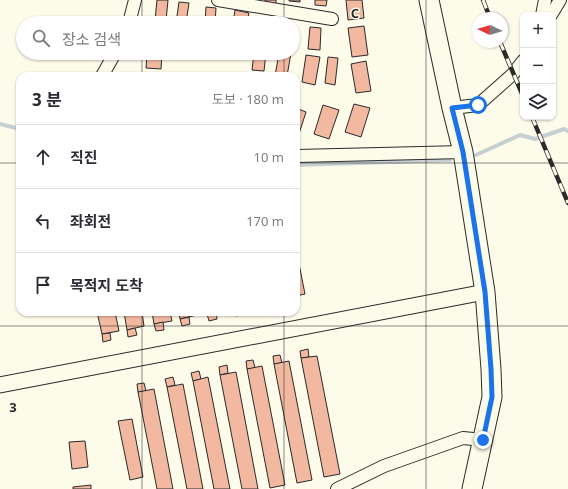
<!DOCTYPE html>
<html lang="ko">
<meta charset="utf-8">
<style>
body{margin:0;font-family:"Noto Sans","Noto Sans KR",sans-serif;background:#f7f7f7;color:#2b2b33}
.controls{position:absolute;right:12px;top:12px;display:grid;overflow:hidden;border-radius:8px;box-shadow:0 1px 3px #0004}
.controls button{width:36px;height:36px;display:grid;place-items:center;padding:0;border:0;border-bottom:1px solid #e1e1e2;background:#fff;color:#2b2b33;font:20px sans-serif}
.compass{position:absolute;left:472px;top:12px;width:36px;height:36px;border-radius:50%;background:#fff;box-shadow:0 1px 3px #0004;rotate:274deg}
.stop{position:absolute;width:12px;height:12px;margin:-9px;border:3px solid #1a73e8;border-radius:50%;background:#fff}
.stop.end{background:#1a73e8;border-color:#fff;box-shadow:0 1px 4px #0008}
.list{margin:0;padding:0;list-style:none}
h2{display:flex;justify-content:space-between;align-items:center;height:52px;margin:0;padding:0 16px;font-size:17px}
h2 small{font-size:13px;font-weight:400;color:#7c7c81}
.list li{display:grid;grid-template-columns:26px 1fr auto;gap:12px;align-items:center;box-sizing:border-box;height:64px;padding:0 16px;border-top:1px solid #e1e1e2}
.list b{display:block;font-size:15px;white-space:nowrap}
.list em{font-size:13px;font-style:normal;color:#7c7c81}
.icon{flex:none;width:22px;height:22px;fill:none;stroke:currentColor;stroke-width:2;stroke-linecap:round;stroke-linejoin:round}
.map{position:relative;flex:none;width:568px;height:489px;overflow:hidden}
.search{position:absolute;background:#fff;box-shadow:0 1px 3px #0004;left:16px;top:16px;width:284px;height:44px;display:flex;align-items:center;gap:10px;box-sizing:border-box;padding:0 14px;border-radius:22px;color:#7c7c81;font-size:15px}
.panel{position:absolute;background:#fff;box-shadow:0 1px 3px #0004;left:16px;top:72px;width:284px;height:244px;border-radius:12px}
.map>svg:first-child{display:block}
</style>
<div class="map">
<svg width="568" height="489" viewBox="0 0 568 489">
<rect width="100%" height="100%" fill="#fdfbea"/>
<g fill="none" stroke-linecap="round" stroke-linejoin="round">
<!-- stream -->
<g stroke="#c7d0d0" stroke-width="4">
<polyline points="0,124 20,129"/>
<polyline points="476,155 520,135 535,139 564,129 568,131"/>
<polyline points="296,165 450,160"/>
</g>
</g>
<!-- building -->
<g fill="#f2b8a0" stroke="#2b2b2b">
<polygon points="157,0 168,0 166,21 155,20"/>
<polygon points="265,0 276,0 276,4 265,3"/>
<polygon points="289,0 300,0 300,2 289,1"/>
<polygon points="315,0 327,0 326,6 315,5"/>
<polygon points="346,0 362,0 364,18 348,20"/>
<polygon points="179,2 189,3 186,23 176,23"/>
<polygon points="206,7 216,8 215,23 205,23"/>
<polygon points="235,10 249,13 247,23 233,23"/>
<polygon points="259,17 271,18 271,23 258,23"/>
<polygon points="364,26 368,55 352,57 348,28"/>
<polygon points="310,27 321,28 320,50 308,49"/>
<polygon points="147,53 162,53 161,69 146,68"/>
<polygon points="254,53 266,53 264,71 252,70"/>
<polygon points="279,53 291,53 287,76 275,76"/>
<polygon points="306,55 320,57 315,85 302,82"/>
<polygon points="328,57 338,58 335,85 325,83"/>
<polygon points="366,61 371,91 356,93 351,64"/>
<polygon points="354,104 370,108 361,137 345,132"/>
<polygon points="323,105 339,110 329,139 314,134"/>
<polygon points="296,108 306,112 297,140 296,140"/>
<polygon points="296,249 305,294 296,296"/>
<polygon points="97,312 115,312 119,331 102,334"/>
<polygon points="124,312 142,312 144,326 127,330"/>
<polygon points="152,312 170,312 172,321 154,324"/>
<polygon points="179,312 197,312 197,315 180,319"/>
<polygon points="216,312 217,319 209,321 207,314"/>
<polygon points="235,312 243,312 244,314 236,316"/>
<polygon points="189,317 190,324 182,326 180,319"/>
<polygon points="163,322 164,330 156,331 154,324"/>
<polygon points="135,328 137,335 128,337 127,330"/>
<polygon points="110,333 111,340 103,342 102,334"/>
<polygon points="308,349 309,357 301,358 300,351"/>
<polygon points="280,355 282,363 274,364 273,356"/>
<polygon points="317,356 340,474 324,477 301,358"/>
<polygon points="253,360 255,368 247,369 246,361"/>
<polygon points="289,361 312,480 297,483 274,364"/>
<polygon points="227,365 228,373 220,375 219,367"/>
<polygon points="262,366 285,485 270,488 247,369"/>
<polygon points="199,371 201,379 193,381 191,373"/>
<polygon points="236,372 258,489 242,489 220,375"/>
<polygon points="173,377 175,385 167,387 165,379"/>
<polygon points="208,377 230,489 214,489 193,381"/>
<polygon points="144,383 146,391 138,392 137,384"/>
<polygon points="183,384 203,489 187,489 167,387"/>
<polygon points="154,389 173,489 157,489 138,392"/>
<polygon points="132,419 143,477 130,480 118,421"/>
<polygon points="85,441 88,467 72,469 69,442"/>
<polygon points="91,485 91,489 73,489 73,487"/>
</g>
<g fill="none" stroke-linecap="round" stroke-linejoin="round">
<!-- minor casing -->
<g stroke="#2b2b2b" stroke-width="14">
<g id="minor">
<polyline points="218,0 332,19"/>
<polyline points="542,15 545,0"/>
<polyline points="551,15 560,0"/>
<polyline points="129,23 135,0"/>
<polyline points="102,76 115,53"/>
<polyline points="452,108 478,105 513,74 523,61"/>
<polyline points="296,156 463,152"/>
<polyline points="337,489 384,466 463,438 483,440"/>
</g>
</g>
<!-- tertiary casing -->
<g stroke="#2b2b2b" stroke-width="17">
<polyline id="tertiary" points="0,385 485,292"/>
</g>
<!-- primary casing -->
<g stroke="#2b2b2b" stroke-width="21">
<polyline id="primary" points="429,0 452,108 463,152 485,292 491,369 492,397 472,489"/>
</g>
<!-- minor -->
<use href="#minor" stroke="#fdfbea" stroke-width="12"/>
<!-- tertiary -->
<use href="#tertiary" stroke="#fdfbea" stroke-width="15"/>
<!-- primary -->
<use href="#primary" stroke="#fdfbea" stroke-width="19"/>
<!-- rail casing -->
<g stroke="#2b2b2b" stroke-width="4.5">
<g id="rail">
<polyline points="483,0 490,18"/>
<polyline points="500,42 523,96"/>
<polyline points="532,117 568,203"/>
</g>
</g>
<!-- rail -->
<use href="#rail" stroke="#fdfbea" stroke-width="3" stroke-dasharray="9" stroke-linecap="butt"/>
</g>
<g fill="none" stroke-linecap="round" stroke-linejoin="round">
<!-- route -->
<polyline stroke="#1a73e8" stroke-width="5" points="478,105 452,108 463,152 485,292 491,369 492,397 483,440"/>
</g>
<!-- grid -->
<path fill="none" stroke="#2b2b2b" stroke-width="1" stroke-opacity="0.55" d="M142 0V23M284 0V23M426 0V489M142 53V76M284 53V76M0 163H20M296 163H568M142 312V489M284 312V489M0 326H568"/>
<g font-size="13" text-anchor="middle" font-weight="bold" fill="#2b2b2b" stroke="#fdfbea" stroke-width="3" stroke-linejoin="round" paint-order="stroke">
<text x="355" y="18">C</text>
<text x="13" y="412">3</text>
</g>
</svg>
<div class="controls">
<button>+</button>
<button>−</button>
<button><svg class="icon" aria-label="layers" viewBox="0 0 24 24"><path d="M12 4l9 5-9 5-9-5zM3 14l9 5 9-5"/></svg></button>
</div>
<svg class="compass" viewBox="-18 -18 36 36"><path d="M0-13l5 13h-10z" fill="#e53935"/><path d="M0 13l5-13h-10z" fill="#7c7c81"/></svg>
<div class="stop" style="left:478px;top:105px"></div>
<div class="stop end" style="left:483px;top:440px"></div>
<div class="search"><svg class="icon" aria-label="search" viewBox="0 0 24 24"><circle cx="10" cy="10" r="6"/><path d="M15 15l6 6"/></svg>장소 검색</div>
<section class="panel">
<h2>3 분<small>도보 · 180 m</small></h2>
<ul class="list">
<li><svg class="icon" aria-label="ahead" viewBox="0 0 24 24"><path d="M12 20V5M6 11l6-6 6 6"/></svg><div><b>직진</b></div><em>10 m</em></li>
<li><svg class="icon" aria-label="left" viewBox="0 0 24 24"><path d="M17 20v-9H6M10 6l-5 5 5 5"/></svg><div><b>좌회전</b></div><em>170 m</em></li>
<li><svg class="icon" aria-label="arrive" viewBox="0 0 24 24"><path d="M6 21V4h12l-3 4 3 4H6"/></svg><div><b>목적지 도착</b></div></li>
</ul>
</section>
</div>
